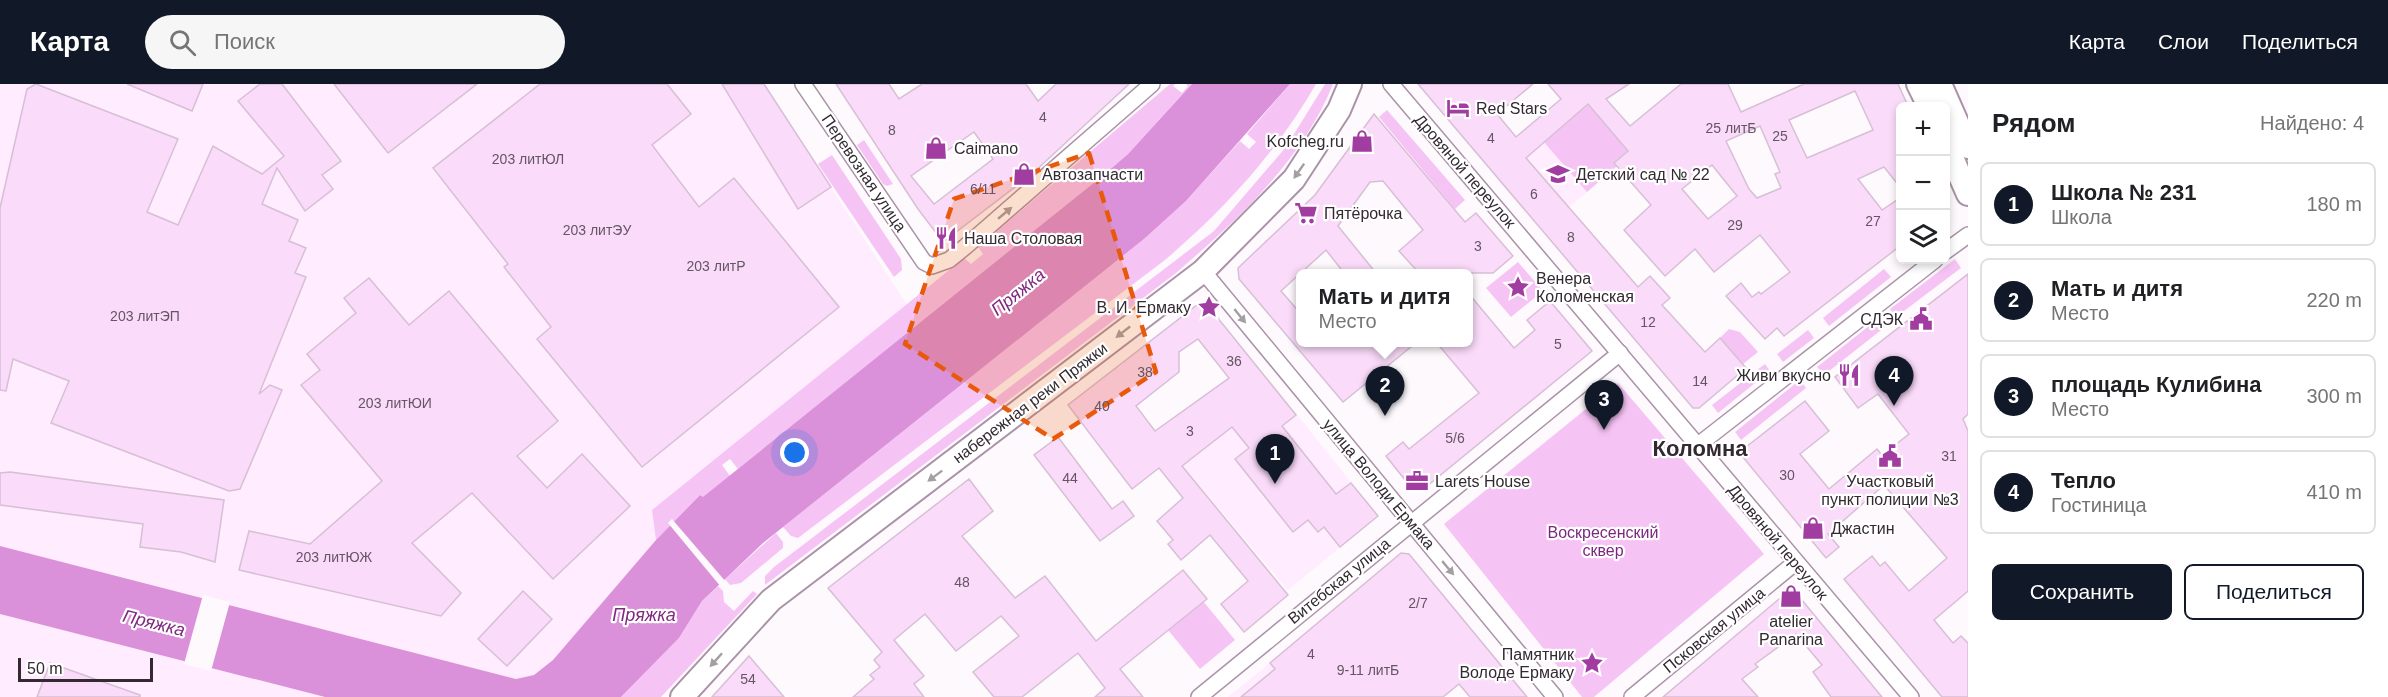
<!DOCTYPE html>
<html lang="ru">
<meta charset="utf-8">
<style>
body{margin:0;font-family:Helvetica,sans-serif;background:#f6f6f6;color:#202124}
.controls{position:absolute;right:18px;top:18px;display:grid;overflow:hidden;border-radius:9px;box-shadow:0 3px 9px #0003}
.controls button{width:54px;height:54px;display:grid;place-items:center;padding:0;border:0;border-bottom:2px solid #e0e0e0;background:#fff;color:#202124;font:30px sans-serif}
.scale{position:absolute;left:18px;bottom:15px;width:135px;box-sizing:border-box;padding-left:6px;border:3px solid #322931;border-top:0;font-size:16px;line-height:21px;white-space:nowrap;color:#322931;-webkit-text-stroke:4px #fff;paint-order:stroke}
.you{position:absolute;left:795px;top:369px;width:21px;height:21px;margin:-15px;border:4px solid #fff;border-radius:50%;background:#1a73e8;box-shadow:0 0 0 9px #1a73e833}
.badge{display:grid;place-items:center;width:39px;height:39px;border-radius:50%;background:#111827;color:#fff;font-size:20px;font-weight:700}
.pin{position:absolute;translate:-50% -50px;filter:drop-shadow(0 2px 3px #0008)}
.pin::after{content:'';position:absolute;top:32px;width:21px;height:18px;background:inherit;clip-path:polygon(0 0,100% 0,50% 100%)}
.popup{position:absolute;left:1296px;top:185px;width:177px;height:78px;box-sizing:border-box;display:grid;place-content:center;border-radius:9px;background:#fff;filter:drop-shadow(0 2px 4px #0005);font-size:20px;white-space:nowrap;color:#757577}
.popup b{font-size:22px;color:#202124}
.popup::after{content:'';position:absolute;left:50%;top:100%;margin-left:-12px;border:12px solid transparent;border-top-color:#fff}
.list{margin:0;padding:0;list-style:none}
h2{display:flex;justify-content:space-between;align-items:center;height:78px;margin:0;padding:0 24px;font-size:26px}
h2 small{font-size:20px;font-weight:400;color:#757577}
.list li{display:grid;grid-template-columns:39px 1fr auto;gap:18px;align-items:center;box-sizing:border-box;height:84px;margin:0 12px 12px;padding:0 12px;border:2px solid #e0e0e0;border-radius:9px}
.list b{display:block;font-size:22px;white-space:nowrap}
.list p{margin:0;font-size:20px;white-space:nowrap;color:#757577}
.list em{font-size:20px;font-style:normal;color:#757577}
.actions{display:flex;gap:12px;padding:18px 24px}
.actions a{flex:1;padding:14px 0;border:2px solid #111827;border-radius:9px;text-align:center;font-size:21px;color:#111827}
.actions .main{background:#111827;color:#fff}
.icon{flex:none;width:33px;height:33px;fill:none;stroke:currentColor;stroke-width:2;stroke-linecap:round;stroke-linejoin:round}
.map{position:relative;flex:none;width:1968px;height:613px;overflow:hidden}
header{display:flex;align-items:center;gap:36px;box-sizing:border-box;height:84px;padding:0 30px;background:#111827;color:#fff}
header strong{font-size:28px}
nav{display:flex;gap:33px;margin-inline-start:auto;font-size:21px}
.search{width:420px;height:54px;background:#f6f6f6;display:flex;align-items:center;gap:15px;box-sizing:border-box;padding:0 21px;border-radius:33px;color:#757577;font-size:22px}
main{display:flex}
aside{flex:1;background:#fff}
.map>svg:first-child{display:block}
</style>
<header>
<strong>Карта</strong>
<div class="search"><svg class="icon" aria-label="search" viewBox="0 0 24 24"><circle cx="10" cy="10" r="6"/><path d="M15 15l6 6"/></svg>Поиск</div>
<nav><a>Карта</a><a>Слои</a><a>Поделиться</a></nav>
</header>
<main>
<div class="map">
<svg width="1968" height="613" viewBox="0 0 1968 613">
<rect width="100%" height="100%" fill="#fef9fd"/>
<!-- built -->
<g fill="#ffecfe">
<polygon points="0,0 764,0 907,221 652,426 656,456 553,576 534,591 516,595 0,462"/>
<polygon points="1588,20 1628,67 1615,79 1617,82 1542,147 1499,97"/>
<polygon points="1266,292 1378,432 1288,506 1182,381 1227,323"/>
<polygon points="0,530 325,613 0,613"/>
<polygon points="1270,579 1298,613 1228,613"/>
</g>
<!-- green -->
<g fill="#f6c4f4">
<polygon points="1170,0 1175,0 1173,2 1182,9 1188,2 1186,0 1192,0 1128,70 1106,89 738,385 730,375 722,381 730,392 703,414 700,411 656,456 652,426 964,174 971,180 983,170 978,163"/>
<path d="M1290 0H1316C1277 68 1225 125 1165 176L798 454 791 452 783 443 1144 155 1186 117 1240 57 1249 65 1256 58 1247 50Z"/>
<path d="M1325 0H1333C1303 76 1237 136 1176 189L765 501V492L774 483 1214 147 1286 63Z"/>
<polygon points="1588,20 1628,67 1615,79 1617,82 1587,108 1544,58"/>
<polygon points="1387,26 1465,116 1455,125 1379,33"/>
<polygon points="864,56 893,100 887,102 883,100 857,61"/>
<polygon points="832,71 901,175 902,186 894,193 818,80"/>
<polygon points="1955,175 1961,184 1896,233 1890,225"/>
<polygon points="1518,178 1543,207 1511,233 1486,204"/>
<polygon points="1884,185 1891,193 1829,242 1823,234"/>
<polygon points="1879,234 1885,243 1824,291 1817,283"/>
<polygon points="1729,245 1740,248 1758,268 1743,280 1720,254"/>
<polygon points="1808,246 1814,254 1783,278 1777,270"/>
<polygon points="1765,280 1770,287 1718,329 1712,321"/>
<polygon points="1800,296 1806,304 1741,356 1735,348"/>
<polygon points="1618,299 1764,470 1594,613 1582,613 1444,440"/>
<polygon points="776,449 783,458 783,464 741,499 730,501 725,495"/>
<polygon points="718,502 723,507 724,518 734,527 753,507 757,510 661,613 621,613 679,554 702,517"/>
<polygon points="1203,517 1235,556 1200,585 1168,546"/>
</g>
<!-- water -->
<polygon fill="#da91d9" points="1192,0 1290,0 1186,117 1144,155 763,459 702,517 679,554 621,613 325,613 0,530 0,462 516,595 534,591 553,576 656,456 700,411 703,413 1106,89 1128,70"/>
<!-- pier -->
<g fill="#fef9fd">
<polygon points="672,435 726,498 721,503 668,439"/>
<polygon points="203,511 230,518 211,587 184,580"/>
</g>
<!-- building -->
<g fill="#fadbf9" stroke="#d7bfd6" stroke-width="1.5" fill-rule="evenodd">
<polygon points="36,0 178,55 147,128 178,141 213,62 262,90 284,72 238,17 260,0 282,0 341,77 322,91 333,105 305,127 277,84 262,120 298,136 289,157 306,164 295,189 306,193 259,310 270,301 282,306 240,405 229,407 51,339 69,297 13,275 6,307 0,306 0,124 27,5"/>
<polygon points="127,0 203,0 192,27"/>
<polygon points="334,0 477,0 388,69"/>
<polygon points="540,0 667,0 691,30 652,61 699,123 734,94 839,223 642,383 537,255 551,243 504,183 508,180 433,84"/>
<polygon points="722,0 764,0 831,103 798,125"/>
<path d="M836 0H889L899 15 922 0H1026L1038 17 1056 0H1129L1032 90 943 158 918 125ZM974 48 993 75 934 120 911 92Z"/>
<path d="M1418 0H1533L1497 30 1516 53 1561 15 1548 0H1629L1606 15 1630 42 1681 0H1728L1741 28 1804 0H1898L1908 22H1900V103L1884 83 1858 95 1882 126 1900 114V162L1784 252 1777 244 1765 255 1726 212 1741 199 1752 213 1759 208 1761 210 1790 188 1760 151 1714 188 1695 165 1665 192 1624 146 1651 121 1614 79 1628 67 1588 20 1526 74 1638 203 1650 192 1670 214 1662 221 1705 268 1720 254 1746 284 1699 324H1693ZM1855 7 1873 46 1807 74 1789 36ZM1760 42 1780 88 1775 90 1781 104 1757 114 1749 105 1726 57ZM1712 81 1737 112 1708 135 1682 105Z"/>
<polygon points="1374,30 1465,138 1476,129 1513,172 1493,189 1419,189 1399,167 1423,146 1383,97 1370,98 1338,142 1376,189 1344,189 1326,166 1281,207 1301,230 1301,258 1417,258 1343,318 1239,195 1238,184 1315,111"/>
<polygon points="1968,190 1968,330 1963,335 1968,347 1968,507 1934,536 1953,559 1961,552 1968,559 1968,613 1942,613 1844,495 1872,472 1880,482 1885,478 1909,507 1947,474 1884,401 1828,450 1839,463 1826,474 1742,372 1742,366 1805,317 1829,347 1800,370 1829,405 1877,365 1882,371 1909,350 1878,310 1858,324 1835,293"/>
<polygon points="369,194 409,241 449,207 558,337 517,372 547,404 582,370 630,422 553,495 472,409 412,459 461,509 441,532 239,486 249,447 310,460 382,397 301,301 320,286 307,270 356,229 344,214"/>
<polygon points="1469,210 1514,264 1535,246 1527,236 1550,217 1592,267 1421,407 1413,406 1386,372 1403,358 1409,365 1479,309 1436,258 1469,258"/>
<path d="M1203 220 1209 223 1296 331 1282 342 1336 410 1351 399 1378 432 1340 463 1324 443 1318 448 1308 436 1293 448 1235 375 1249 364 1232 343 1182 382 1288 511 1244 548 1221 520 1248 497 1210 451 1181 476 1168 460 1173 456 1157 437 1183 414 1159 384 1132 405 1068 321 1197 221ZM1198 255 1229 294 1155 347 1136 322 1179 288V268Z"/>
<polygon points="1058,353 1112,425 1123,417 1134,432 1100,457 1034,371"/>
<polygon points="10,388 224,416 215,478 181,468 140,463 143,440 0,421 0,389"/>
<polygon points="969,395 993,427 962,452 1015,514 1045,492 1096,557 1183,486 1207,515 1120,585 1143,613 1095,613 1105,604 1078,569 1022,613 994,613 973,588 1019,552 1001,532 956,567 925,530 894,556 924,592 914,600 924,613 853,613 874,595 870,591 880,583 874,576 882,568 828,504"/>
<polygon points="1401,469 1409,470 1527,613 1470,613 1459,600 1443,613 1241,613 1275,585 1270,579"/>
<polygon points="1792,504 1882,613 1831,613 1813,588 1822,581 1796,550 1755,580 1758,583 1742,595 1758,613 1663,613"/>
<polygon points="523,507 552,535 507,582 478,555"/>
<polygon points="749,572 784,613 712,613"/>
<polygon points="50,579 140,611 140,613 37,613"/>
</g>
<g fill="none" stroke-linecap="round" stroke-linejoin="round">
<!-- street casing -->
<g stroke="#aa93a8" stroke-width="18">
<g id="street">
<polyline points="803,0 924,178 932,182 949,176 965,163 1152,0"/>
<polyline points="1391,0 1911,613"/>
<polyline points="1946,167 1968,151"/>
<polyline points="1203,187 1555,613"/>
<polyline points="1697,362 1935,176"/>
<polyline points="1199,613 1620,269"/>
<polyline points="1632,613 1796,478"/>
</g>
</g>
<!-- secondary casing -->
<g stroke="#aa93a8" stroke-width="26">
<g id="secondary">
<polyline points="1918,0 1929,22"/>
<polyline points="1940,0 1968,63"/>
<polyline points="1946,60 1968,110"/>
<polyline points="682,613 771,516 1203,187 1294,95 1339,26 1350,0"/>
</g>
</g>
<!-- street -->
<use href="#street" stroke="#fff" stroke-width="15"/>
<!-- secondary -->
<use href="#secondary" stroke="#fff" stroke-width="22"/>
</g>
<!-- one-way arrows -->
<defs><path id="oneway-solid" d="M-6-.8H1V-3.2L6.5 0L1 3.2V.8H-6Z" transform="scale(1.5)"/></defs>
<g fill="#a39fa2">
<use href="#oneway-solid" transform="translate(1299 87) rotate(125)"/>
<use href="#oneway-solid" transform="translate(1005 129) rotate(-40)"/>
<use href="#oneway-solid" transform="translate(1240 232) rotate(51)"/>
<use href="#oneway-solid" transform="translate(1123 248) rotate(142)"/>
<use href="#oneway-solid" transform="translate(935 392) rotate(143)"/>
<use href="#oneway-solid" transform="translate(1448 484) rotate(50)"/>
<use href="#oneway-solid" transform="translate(716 576) rotate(132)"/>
</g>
<!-- marked area -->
<path fill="#e8590c" fill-opacity="0.2" stroke="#e8590c" stroke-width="4.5" stroke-dasharray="12 8" stroke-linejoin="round" d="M1089 69 1156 288 1053 355 905 260 954 115Z"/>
<!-- icons -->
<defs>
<g id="hotel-bare" transform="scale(1.8)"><path d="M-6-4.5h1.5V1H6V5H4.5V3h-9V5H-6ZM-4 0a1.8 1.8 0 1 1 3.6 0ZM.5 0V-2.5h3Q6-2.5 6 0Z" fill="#a13ca1" stroke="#fff" stroke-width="2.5" paint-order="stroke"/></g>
<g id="shop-bare" transform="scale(1.8)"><path d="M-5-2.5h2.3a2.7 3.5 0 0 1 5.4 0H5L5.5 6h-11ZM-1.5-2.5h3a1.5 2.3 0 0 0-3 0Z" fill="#a13ca1" stroke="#fff" stroke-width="2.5" paint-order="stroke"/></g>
<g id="school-bare" transform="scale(1.8)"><path d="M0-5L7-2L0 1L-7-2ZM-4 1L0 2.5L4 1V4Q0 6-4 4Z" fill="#a13ca1" stroke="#fff" stroke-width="2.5" paint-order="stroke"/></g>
<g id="supermarket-bare" transform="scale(1.8)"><path d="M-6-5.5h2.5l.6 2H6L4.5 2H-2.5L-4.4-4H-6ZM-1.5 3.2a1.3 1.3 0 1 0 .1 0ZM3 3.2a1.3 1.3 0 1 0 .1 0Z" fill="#a13ca1" stroke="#fff" stroke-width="2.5" paint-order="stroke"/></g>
<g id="restaurant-bare" transform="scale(1.8)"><path d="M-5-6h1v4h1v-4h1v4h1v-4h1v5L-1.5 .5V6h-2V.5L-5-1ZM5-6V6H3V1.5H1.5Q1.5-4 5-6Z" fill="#a13ca1" stroke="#fff" stroke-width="2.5" paint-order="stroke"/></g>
<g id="sight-bare" transform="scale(1.8)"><path d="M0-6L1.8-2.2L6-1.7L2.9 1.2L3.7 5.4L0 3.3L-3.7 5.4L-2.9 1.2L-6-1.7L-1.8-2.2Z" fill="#a13ca1" stroke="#fff" stroke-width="2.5" paint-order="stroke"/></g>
<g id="civic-bare" transform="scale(1.8)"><path d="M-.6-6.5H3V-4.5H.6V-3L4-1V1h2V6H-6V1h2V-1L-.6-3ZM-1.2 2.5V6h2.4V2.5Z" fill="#a13ca1" stroke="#fff" stroke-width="2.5" paint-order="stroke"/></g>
<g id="office-bare" transform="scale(1.8)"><path d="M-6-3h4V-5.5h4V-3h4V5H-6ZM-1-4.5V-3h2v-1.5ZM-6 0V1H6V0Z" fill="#a13ca1" stroke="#fff" stroke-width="2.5" paint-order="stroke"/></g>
</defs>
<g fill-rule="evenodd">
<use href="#hotel-bare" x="1458" y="24"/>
<use href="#shop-bare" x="1362" y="57"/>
<use href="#shop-bare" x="936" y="64"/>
<use href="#shop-bare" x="1024" y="90"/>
<use href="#school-bare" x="1558" y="90"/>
<use href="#supermarket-bare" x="1306" y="129"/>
<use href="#restaurant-bare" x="946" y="154"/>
<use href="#sight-bare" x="1518" y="203"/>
<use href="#sight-bare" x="1209" y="223"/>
<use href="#civic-bare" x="1921" y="235"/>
<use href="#restaurant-bare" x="1849" y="291"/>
<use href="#civic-bare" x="1890" y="372"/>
<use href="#office-bare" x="1417" y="397"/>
<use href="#shop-bare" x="1813" y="444"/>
<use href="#shop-bare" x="1791" y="512"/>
<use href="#sight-bare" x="1592" y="579"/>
</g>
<g text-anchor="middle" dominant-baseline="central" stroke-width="4.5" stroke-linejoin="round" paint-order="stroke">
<!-- number labels -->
<g font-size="14" fill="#645663">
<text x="1043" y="33">4</text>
<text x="1731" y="44">25 литБ</text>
<text x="892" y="46">8</text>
<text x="1780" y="52">25</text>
<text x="1491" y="54">4</text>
<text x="528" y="75">203 литЮЛ</text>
<text x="983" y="105">6/11</text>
<text x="1534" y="110">6</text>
<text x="1873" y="137">27</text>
<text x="1735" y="141">29</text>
<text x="597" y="146">203 литЭУ</text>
<text x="1571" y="153">8</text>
<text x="1478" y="162">3</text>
<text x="716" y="182">203 литР</text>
<text x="145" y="232">203 литЭП</text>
<text x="1648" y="238">12</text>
<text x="1558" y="260">5</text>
<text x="1234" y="277">36</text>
<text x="1145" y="288">38</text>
<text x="1700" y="297">14</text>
<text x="395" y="319">203 литЮИ</text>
<text x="1102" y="322">40</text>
<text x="1190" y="347">3</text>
<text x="1455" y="354">5/6</text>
<text x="1949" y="372">31</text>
<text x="1787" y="391">30</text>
<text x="1070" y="394">44</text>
<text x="334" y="473">203 литЮЖ</text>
<text x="962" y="498">48</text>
<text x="1418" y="519">2/7</text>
<text x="1311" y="570">4</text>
<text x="1368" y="586">9-11 литБ</text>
<text x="748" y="595">54</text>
</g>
<!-- poi labels -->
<g font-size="16" fill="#322931" stroke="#fff" text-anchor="start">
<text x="1476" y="24">Red Stars</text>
<text x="1344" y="57" text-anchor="end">Kofcheg.ru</text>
<text x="954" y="64">Caimano</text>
<text x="1042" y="90">Автозапчасти</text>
<text x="1576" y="90">Детский сад № 22</text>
<text x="1324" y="129">Пятёрочка</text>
<text x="964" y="154">Наша Столовая</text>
<text x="1536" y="194">Венера<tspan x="1536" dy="18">Коломенская</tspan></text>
<text x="1191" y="223" text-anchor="end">В. И. Ермаку</text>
<text x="1903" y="235" text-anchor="end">СДЭК</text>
<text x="1831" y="291" text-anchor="end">Живи вкусно</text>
<text x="1435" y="397">Larets House</text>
<text x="1890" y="397" text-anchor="middle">Участковый<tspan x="1890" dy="18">пункт полиции №3</tspan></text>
<text x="1831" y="444">Джастин</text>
<text x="1791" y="537" text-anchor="middle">atelier<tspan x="1791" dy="18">Panarina</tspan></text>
<text x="1574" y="570" text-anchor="end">Памятник<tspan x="1574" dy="18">Володе Ермаку</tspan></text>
</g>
<!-- street labels -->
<g font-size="16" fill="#322931" stroke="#fff">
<text transform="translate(1465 87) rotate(49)">Дровяной переулок</text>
<text transform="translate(864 89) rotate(56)">Перевозная улица</text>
<text transform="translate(1030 319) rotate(-37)">набережная реки Пряжки</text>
<text transform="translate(1379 400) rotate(50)">улица Володи Ермака</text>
<text transform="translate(1778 458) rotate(50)">Дровяной переулок</text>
<text transform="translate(1339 497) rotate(-39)">Витебская улица</text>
<text transform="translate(1714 546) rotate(-39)">Псковская улица</text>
</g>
<!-- park labels -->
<g font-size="16" fill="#7d277e" stroke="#fff">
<text x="1603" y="448">Воскресенский<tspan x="1603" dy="18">сквер</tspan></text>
</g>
<!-- water labels -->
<g font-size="18" font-style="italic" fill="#802980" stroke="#fff">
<text transform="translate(1018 208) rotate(-39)">Пряжка</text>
<text x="644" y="531">Пряжка</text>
<text transform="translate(154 539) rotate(14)">Пряжка</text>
</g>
<!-- district labels -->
<g font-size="22" font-weight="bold" fill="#322931" stroke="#fff">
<text x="1700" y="364">Коломна</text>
</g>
</g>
</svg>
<div class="controls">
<button>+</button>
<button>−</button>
<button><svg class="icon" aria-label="layers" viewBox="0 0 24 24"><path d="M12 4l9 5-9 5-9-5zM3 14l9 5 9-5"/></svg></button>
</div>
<div class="scale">50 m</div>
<div class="you"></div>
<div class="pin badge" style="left:1275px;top:400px">1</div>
<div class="pin badge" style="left:1385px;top:332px">2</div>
<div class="popup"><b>Мать и дитя</b>Место</div>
<div class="pin badge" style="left:1604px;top:346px">3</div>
<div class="pin badge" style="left:1894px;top:322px">4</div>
</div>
<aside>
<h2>Рядом<small>Найдено: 4</small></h2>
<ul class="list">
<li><span class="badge">1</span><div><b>Школа № 231</b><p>Школа</p></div><em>180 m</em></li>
<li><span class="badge">2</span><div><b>Мать и дитя</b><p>Место</p></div><em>220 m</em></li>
<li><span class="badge">3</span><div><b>площадь Кулибина</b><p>Место</p></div><em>300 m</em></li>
<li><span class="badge">4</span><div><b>Тепло</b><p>Гостиница</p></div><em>410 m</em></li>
</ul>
<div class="actions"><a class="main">Сохранить</a><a>Поделиться</a></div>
</aside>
</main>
